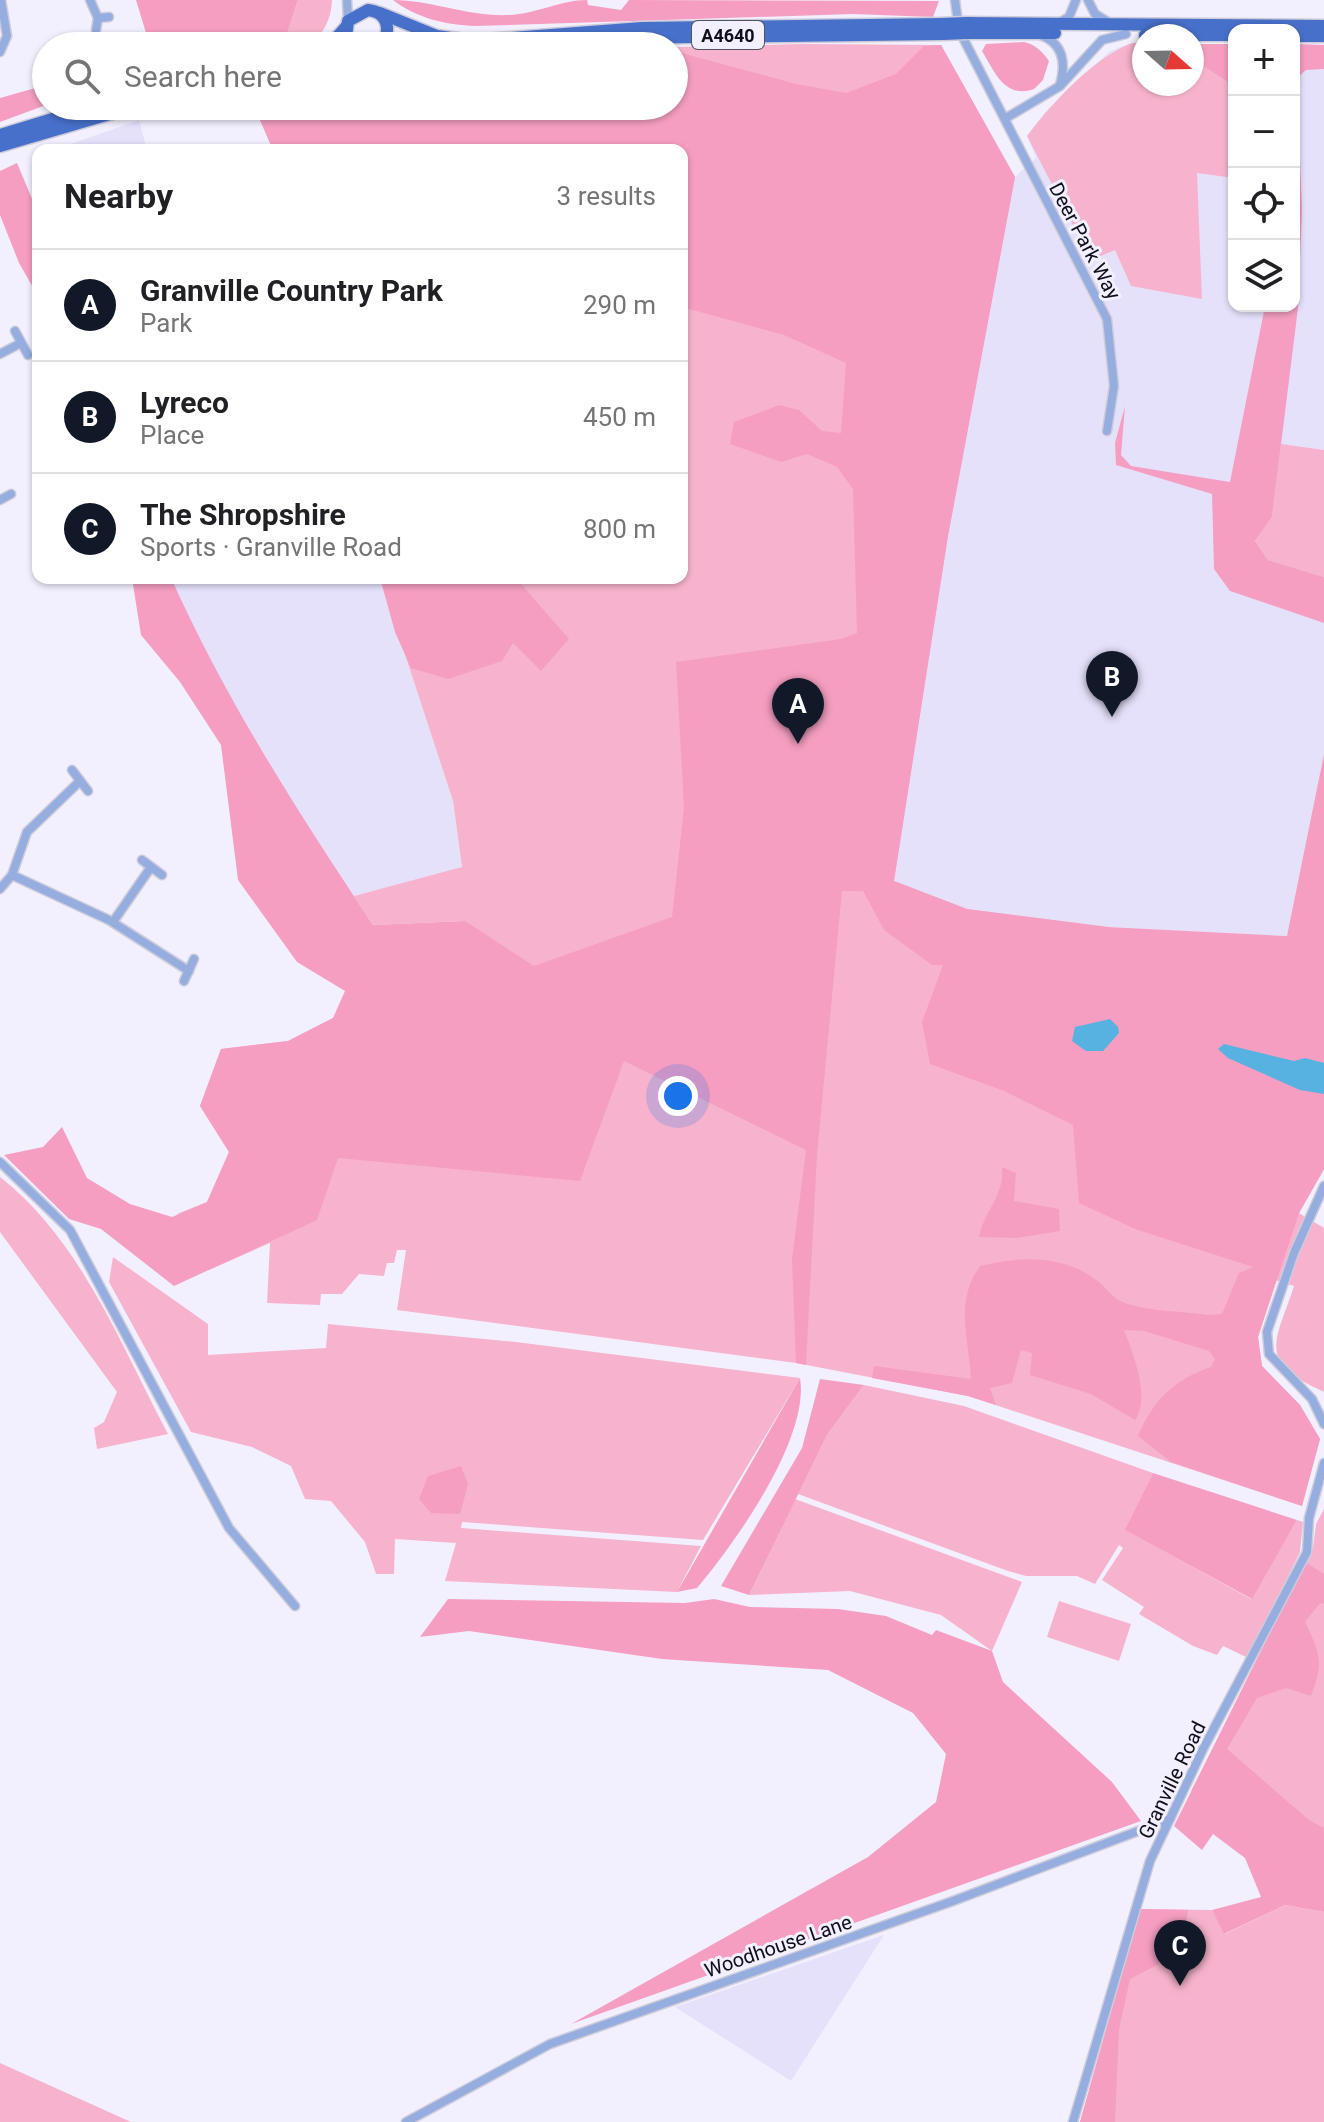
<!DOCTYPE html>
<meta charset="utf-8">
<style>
body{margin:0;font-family:Roboto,sans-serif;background:#f2f2f2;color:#202124}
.controls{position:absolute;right:24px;top:24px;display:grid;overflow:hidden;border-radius:16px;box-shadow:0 2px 6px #0004}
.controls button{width:72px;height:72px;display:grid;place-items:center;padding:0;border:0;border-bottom:2px solid #e0e0e0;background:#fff;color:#202124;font:40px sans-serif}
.compass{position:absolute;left:1132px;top:24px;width:72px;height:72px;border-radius:50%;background:#fff;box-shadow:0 2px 6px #0004;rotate:110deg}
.you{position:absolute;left:678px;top:1096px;width:28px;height:28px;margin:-20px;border:6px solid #fff;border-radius:50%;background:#1a73e8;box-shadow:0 0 0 12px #1a73e833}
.badge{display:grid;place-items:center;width:52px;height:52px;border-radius:50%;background:#111827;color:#fff;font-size:26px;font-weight:700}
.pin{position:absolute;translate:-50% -66px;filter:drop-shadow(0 2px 4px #0008)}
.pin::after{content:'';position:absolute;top:42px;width:28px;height:24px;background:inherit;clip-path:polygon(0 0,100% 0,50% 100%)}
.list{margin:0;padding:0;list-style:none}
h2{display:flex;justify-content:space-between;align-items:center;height:104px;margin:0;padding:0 32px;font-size:34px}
h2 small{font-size:26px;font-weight:400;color:#757577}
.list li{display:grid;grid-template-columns:52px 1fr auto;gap:24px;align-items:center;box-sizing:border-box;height:112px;padding:0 32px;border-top:2px solid #e0e0e0}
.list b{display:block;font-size:30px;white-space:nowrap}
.list p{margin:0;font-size:26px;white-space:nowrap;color:#757577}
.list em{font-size:26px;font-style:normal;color:#757577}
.icon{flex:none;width:44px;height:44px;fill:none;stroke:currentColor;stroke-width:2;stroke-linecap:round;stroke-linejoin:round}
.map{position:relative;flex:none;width:1324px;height:2122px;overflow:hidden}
.search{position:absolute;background:#fff;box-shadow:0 2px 6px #0004;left:32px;top:32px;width:656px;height:88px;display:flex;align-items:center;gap:20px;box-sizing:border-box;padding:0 28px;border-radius:44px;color:#757577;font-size:30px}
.panel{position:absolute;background:#fff;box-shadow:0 2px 6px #0004;left:32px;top:144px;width:656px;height:440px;border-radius:16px}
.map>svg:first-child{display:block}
</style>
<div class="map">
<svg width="1324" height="2122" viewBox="0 0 1324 2122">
<rect width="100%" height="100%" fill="#f2f0ff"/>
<!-- built -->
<g fill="#e6e1fb">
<polygon points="1132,43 1144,43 1144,84 1192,84 1192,44 1234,44 1234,306 1294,306 1294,44 1324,45 1324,754 1288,936 1108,927 967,909 894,882 948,536 1015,177 1036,158 1027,136 1047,110 1110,51"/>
<polygon points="139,120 147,150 54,150"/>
<polygon points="171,578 380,578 453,801 462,868 354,896 273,774 206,655"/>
<polygon points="884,1935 791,2081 675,2007"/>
</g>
<!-- green -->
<g fill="#f7b3cd">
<path d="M298 0H332C331 21 324 31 310 46H283Z"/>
<path d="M1132 43H1144V84H1192V59L1234 86V178L1197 173 1202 299 1131 286 1115 250 1091 260 1027 136C1052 103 1094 57 1132 43Z"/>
<path d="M803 44 941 45 1015 177 948 536 894 881 967 909 1108 927 1324 1169 1299 1213 1324 1228V1392C1255 1361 1276 1342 1294 1286L1275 1280 1258 1337 1262 1366 1300 1405 1320 1439 1302 1506 968 1396 796 1363 397 1310 406 1250H397L394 1263H387L384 1276 359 1274 342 1294H321L320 1305 267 1303 270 1243 209 1270 177 1214 207 1202 229 1152 200 1106 221 1049 288 1041 333 1018 465 921 373 925 354 896 462 867 453 801 380 578H682V150H273L254 106H674V47Z"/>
<polygon points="1281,444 1324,450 1324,577 1268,560 1255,541 1272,517"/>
<path d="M0 1177C81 1240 121 1346 168 1434L97 1449 94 1428 104 1422 117 1392 0 1232Z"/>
<polygon points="113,1257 208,1324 208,1355 326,1348 328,1324 516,1342 800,1378 703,1540 462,1522 461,1528 701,1546 677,1592 445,1581 456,1543 395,1539 394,1574 376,1574 365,1542 331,1501 305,1499 291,1466 252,1447 191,1432 109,1282"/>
<polygon points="864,1385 964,1406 1153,1473 1126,1530 1251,1599 1297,1520 1303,1522 1300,1552 1248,1658 1223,1646 1217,1655 1193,1646 1139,1614 1144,1607 1102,1580 1123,1548 1119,1545 1095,1584 1077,1576 1026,1576 1008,1571 798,1494 827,1435"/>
<polygon points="795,1499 1022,1582 992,1651 941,1615 850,1591 749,1595"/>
<polygon points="1324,1509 1324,1871 1191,1791 1303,1572 1307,1552 1313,1548 1316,1524"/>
<polygon points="1059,1601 1131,1624 1119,1661 1047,1637"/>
<polygon points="1285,1905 1324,1912 1324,2122 1080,2122 1140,1909 1212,1910 1225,1934"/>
<polygon points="0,2063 131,2122 0,2122"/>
</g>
<!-- forest -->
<g fill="#f59ec1">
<polygon points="136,0 298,0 283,46 150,46"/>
<path d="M393 0C431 0 469 17 509 15 536 14 561 0 587 0L588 5 621 10 629 0 939 1 933 17 853 14 475 26C446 25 416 18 393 0Z"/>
<path d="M1024 42C1036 45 1042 51 1049 61L1043 80 1034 89C1004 99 995 72 982 51L986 44Z"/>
<polygon points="1192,44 1234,44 1234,86 1192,59"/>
<polygon points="1294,44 1324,45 1324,69 1306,70 1297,78 1302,211 1298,308 1272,517 1255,541 1268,560 1324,577 1324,623 1230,591 1214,569 1212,494 1116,465 1115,443 1125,406 1121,455 1131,466 1230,482 1265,306 1294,306"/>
<path d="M941 45 1015 177 948 536 894 881 967 909 1108 927 1287 936 1324 754V1169L1299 1213 1258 1337 1262 1366 1300 1405 1320 1439 1302 1506 1171 1462 1138 1436C1153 1400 1175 1379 1211 1367L1215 1359 1209 1351 1144 1331 1124 1330C1133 1353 1151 1398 1135 1420L1091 1394 1030 1375 1032 1353 1021 1350 1012 1383 990 1388 996 1405 968 1396 872 1378 874 1366 971 1379C969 1339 954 1302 980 1266 1020 1256 1064 1254 1099 1282 1109 1291 1114 1300 1128 1304 1153 1312 1183 1311 1209 1315L1222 1314 1239 1273 1253 1267 1135 1229 1079 1203 1073 1125 1004 1091 930 1064 922 1022 943 965H932L884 930 863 891H842L817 1155 806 1365 796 1363 792 1259 806 1150 624 1061 580 1181 338 1158 317 1220 174 1286 101 1229 69 1219 4 1155 43 1147 62 1127 87 1178 130 1204 172 1217 207 1202 229 1152 200 1106 221 1049 288 1041 333 1018 345 991 297 962 238 880 221 745 180 682 141 635 132 578H171C228 704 297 810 373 925L465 921 534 966 672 917 684 808 676 662 841 639 857 633 853 489 837 467 807 454 781 462 730 444 734 422 779 405 799 410 822 431 841 433 846 363 784 335 682 307V150H273L254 106H674V51L796 84 846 93 896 74 924 46Z"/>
<polygon points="46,85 46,105 0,122 0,98"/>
<polygon points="17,163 38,213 38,296 19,263 0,215 0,171"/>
<polygon points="380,578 516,578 569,639 541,671 513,643 502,661 448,679 411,668 395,632"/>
<path d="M1002 1167 1016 1173 1014 1201 1059 1209 1060 1231 1017 1238 979 1237C984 1211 1005 1195 1002 1167Z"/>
<path d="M800 1378C810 1438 735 1543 697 1588L677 1592Z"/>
<polygon points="820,1379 864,1385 827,1435 749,1595 721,1586 802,1448"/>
<polygon points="461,1466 468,1484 460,1514 431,1513 419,1499 428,1476"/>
<polygon points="1153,1473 1297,1520 1252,1599 1125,1530"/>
<path d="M1305 1562 1324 1574V1604L1320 1603 1305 1622C1320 1653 1324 1663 1311 1696L1286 1688 1257 1698 1227 1749 1309 1820 1324 1828V1912L1285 1905 1224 1934 1212 1910 1261 1897 1245 1858 1213 1834 1202 1850 1174 1826Z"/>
<polygon points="448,1599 685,1603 714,1599 750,1607 838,1609 886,1616 932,1635 936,1630 992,1651 1003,1682 1112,1782 1141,1821 571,2024 868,1857 936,1802 946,1754 913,1713 828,1670 662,1659 469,1631 420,1637"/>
<polygon points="1140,1909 1188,1910 1182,1952 1130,1979 1119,2029 1115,2122 1080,2122"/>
</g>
<!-- water -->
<g fill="#55b2e1">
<polygon points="1110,1019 1118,1027 1119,1033 1103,1051 1086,1051 1072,1041 1075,1027"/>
<polygon points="1224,1044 1294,1061 1305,1058 1324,1063 1324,1094 1300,1090 1228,1058 1218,1049"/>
</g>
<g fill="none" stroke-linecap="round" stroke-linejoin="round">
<!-- street casing -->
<g stroke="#ceccda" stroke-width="11">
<g id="street">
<polyline points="90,0 98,18"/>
<polyline points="347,0 348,21"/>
<polyline points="955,0 959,30 1107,319 1114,386 1107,431"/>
<polyline points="1088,0 1095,14 1108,22"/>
<polyline points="1059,23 1069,17 1076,0"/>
<polyline points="96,30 98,18 109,17"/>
<path d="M1040 35C1064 43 1066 64 1060 85"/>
<polyline points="0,52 7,36 1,0"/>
<polyline points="1006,118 1060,86 1102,40 1126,34"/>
<polyline points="15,331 28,355"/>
<polyline points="0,354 21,343"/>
<polyline points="0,500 11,494"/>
<polyline points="72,770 88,791"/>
<polyline points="142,860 162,875"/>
<polyline points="12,875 109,920 189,971"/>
<polyline points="0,889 12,875 27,832 80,781"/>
<polyline points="113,922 151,867"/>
<polyline points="184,981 194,959"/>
<polyline points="0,1162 70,1230 229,1528 295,1606"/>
<polyline points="1324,1186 1294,1253 1267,1332 1269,1354 1312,1399 1324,1424"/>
<polyline points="406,2122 550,2044 953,1901 1170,1819"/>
<polyline points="1073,2122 1150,1861 1203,1749 1307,1552 1309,1518 1324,1463"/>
</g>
</g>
<!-- primary casing -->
<g stroke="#ceccda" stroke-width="15">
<g id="primary">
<polyline points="380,13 437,36 472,41 642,28 941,24"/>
<polyline points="966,23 1324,26"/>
<polyline points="967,33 1055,33"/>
<polyline points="1145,35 1234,35"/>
<polyline points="1294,36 1324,36"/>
<polyline points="610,38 943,34"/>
<polyline points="385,40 433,40"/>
<polyline points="329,46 346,27"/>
<path d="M354 46 346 37 348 21 368 10C387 12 392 29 382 44"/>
<polyline points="513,46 588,39"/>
<polyline points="0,135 95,106"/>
<polyline points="0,146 137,106"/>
</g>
</g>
<!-- street -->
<use href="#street" stroke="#95aedf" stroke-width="8"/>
<!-- primary -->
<use href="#primary" stroke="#4770ca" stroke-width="12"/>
<!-- primary-bridge casing -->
<g stroke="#ceccda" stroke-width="15" stroke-linecap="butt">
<g id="primary-bridge">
<polyline points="941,24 966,23"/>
<polyline points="943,34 967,33"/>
</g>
</g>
<!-- primary-bridge -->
<use href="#primary-bridge" stroke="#4770ca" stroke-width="12"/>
</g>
<g text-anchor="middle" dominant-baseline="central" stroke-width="6" stroke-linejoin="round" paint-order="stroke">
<!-- shield labels -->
<rect fill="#f2f0ff" stroke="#54525c" stroke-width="2" x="692" y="21" width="72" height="28" rx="6"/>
<g font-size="18" font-weight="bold" fill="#100e16">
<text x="728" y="35">A4640</text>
</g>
<!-- street labels -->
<g font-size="20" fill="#100e16" stroke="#f2f0ff">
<text transform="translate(1085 241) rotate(62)">Deer Park Way</text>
<text transform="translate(1172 1780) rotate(-64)">Granville Road</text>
<text transform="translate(778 1946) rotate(-19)">Woodhouse Lane</text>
</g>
</g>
</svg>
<div class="controls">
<button>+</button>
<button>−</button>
<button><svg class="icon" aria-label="locate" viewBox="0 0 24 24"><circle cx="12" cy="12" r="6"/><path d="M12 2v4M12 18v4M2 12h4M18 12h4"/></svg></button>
<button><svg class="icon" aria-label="layers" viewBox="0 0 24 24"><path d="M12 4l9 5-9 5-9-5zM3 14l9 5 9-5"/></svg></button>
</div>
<svg class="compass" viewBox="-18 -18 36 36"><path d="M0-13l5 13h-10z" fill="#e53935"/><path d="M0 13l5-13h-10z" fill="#757577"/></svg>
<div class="you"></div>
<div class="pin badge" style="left:798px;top:744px">A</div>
<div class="pin badge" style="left:1112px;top:717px">B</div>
<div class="pin badge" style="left:1180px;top:1986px">C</div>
<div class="search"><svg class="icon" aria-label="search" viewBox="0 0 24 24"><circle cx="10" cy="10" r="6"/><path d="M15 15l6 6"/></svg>Search here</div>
<section class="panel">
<h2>Nearby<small>3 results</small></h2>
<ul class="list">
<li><span class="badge">A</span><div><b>Granville Country Park</b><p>Park</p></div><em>290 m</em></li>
<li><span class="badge">B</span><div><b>Lyreco</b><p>Place</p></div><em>450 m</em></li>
<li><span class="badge">C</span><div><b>The Shropshire</b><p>Sports · Granville Road</p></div><em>800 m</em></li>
</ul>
</section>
</div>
